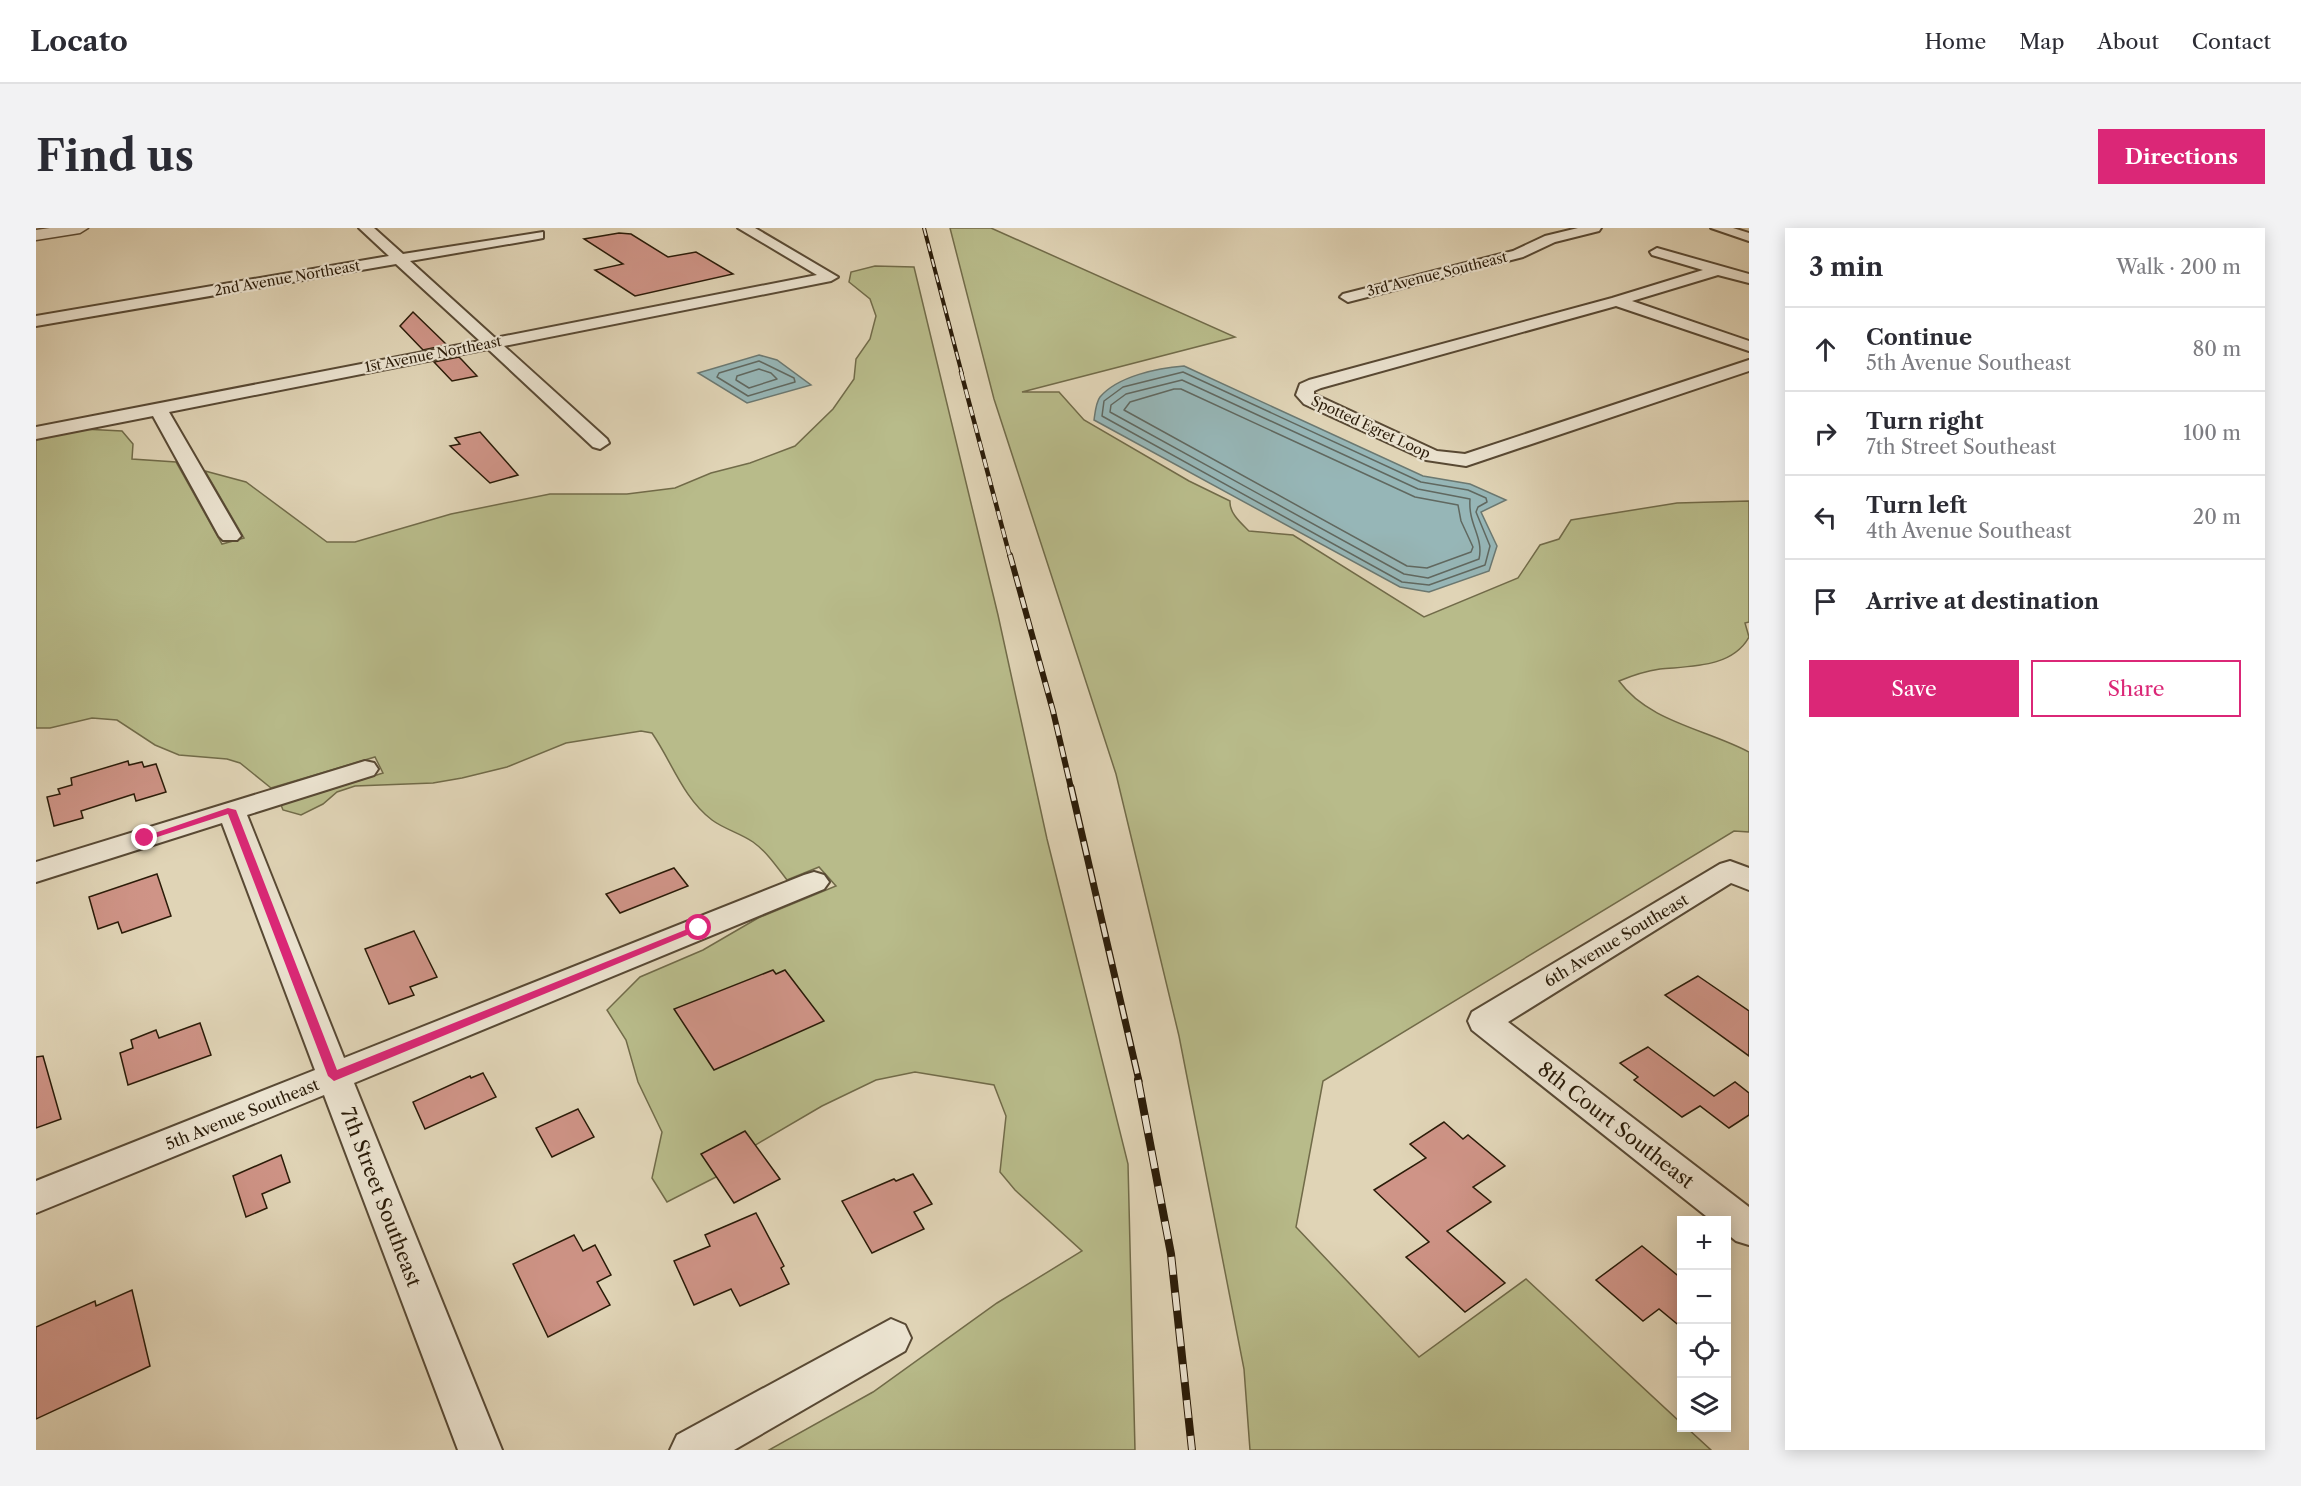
<!DOCTYPE html>
<meta charset="utf-8">
<style>
body{margin:0;font-family:"Libre Caslon Text",serif;background:#f2f2f3;color:#2b2b33}
.controls{position:absolute;right:18px;bottom:18px;display:grid;overflow:hidden;border-radius:0px;box-shadow:0 3px 15px #0003}
.controls button{width:54px;height:54px;display:grid;place-items:center;padding:0;border:0;border-bottom:2px solid #e1e1e2;background:#fff;color:#2b2b33;font:30px sans-serif}
.stop{position:absolute;width:18px;height:18px;margin:-14px;border:4px solid #db2777;border-radius:50%;background:#fff}
.stop.end{background:#db2777;border-color:#fff;box-shadow:0 2px 6px #0008}
.list{margin:0;padding:0;list-style:none}
h2{display:flex;justify-content:space-between;align-items:center;height:78px;margin:0;padding:0 24px;font-size:26px}
h2 small{font-size:20px;font-weight:400;color:#7c7c81}
.list li{display:grid;grid-template-columns:39px 1fr auto;gap:18px;align-items:center;box-sizing:border-box;height:84px;padding:0 24px;border-top:2px solid #e1e1e2}
.list b{display:block;font-size:22px;white-space:nowrap}
.list p{margin:0;font-size:20px;white-space:nowrap;color:#7c7c81}
.list em{font-size:20px;font-style:normal;color:#7c7c81}
.actions{display:flex;gap:12px;padding:18px 24px}
.actions a{flex:1;padding:14px 0;border:2px solid #db2777;border-radius:0px;text-align:center;font-size:21px;color:#db2777}
.actions .main{background:#db2777;color:#fff}
.icon{flex:none;width:33px;height:33px;fill:none;stroke:currentColor;stroke-width:2;stroke-linecap:round;stroke-linejoin:round}
.map{position:relative;flex:none;width:1713px;height:1222px;overflow:hidden;border-radius:0px}
header{display:flex;align-items:center;gap:36px;box-sizing:border-box;height:84px;padding:0 30px;background:#fff;border-bottom:2px solid #e1e1e2}
header strong{font-size:28px}
nav{display:flex;gap:33px;margin-inline-start:auto;font-size:21px}
.intro{display:flex;align-items:center;justify-content:space-between;box-sizing:border-box;height:144px;padding:0 36px}
h1{margin:0;font-size:42px}
.button{padding:15px 27px;border-radius:0px;background:#db2777;color:#fff;font-size:21px;font-weight:700}
main{display:flex;gap:36px;padding:0 36px}
aside{flex:1;background:#fff;border-radius:0px;box-shadow:0 3px 15px #0003}
.map>svg:first-child{display:block}
</style>
<header>
<strong>Locato</strong>
<nav><a>Home</a><a>Map</a><a>About</a><a>Contact</a></nav>
</header>
<div class="intro"><h1>Find us</h1><a class="button">Directions</a></div>
<main>
<div class="map">
<svg width="1713" height="1222" viewBox="0 0 1713 1222">
<rect width="100%" height="100%" fill="#e0d4b6"/>
<filter id="stains"><feTurbulence type="fractalNoise" baseFrequency=".00333" numOctaves="4"/><feColorMatrix values="0 0 0 0 .2 0 0 0 0 .09 0 0 0 0 .02 0 0 0 .5 -.17"/></filter>
<radialGradient id="worn" r=".72"><stop offset=".6" stop-color="#630" stop-opacity="0"/><stop offset="1" stop-color="#630" stop-opacity=".3"/></radialGradient>
<!-- green -->
<g fill="#b8bb8a" stroke="#716b49" stroke-width="1.5">
<path d="M914 0H955L1199 109 986 164H1023L1048 192 1153 253 1194 273C1193 285 1205 295 1213 303L1257 307 1388 389 1482 350 1504 317 1523 311 1535 292 1641 275 1713 273V394L1709 395 1713 409C1696 440 1654 438 1624 441 1610 443 1595 448 1583 453 1613 494 1670 501 1713 524V604L1698 603 1287 853 1260 999 1383 1129 1490 1051 1645 1195 1646 1200H1651L1675 1222H1214L1208 1141 1143 808 1080 546 958 171Z"/>
<path d="M839 38 878 39 962 387 1011 611 1092 936 1099 1222H733L837 1164 961 1075 1046 1023 979 962 964 944 970 888 958 857 879 844 840 852 786 878 721 916 680 949 631 974 616 950 626 904 602 854 590 812 571 782 604 749 667 722 722 690 800 658 783 639 751 652C741 639 731 624 717 614 704 605 688 601 676 592 647 570 636 534 616 505L605 503 530 515 471 539 426 550 397 555 319 558 301 564 287 576 265 587 247 582 245 577 347 545 339 529 235 560 204 535 191 531 143 527 119 517 81 492 56 490 14 500H0V209L47 201 86 203 97 216 96 231 140 234 186 316 208 310 169 243 210 254 291 314H319L415 286 514 266H591L639 260 675 245 714 235 759 218 797 181 818 151 820 131 834 111 840 88 834 71 813 54 815 44Z"/>
</g>
<!-- water -->
<g fill="#96b6b7" stroke="#6b7871" stroke-width="1.5">
<polygon points="723,127 741,132 775,157 711,175 662,145"/>
<path d="M1148 138 1387 248 1434 256 1470 272 1445 284 1461 318 1453 343 1393 364 1364 359 1058 192C1059 185 1060 174 1064 169 1082 148 1122 140 1148 138Z"/>
</g>
<g fill="none" stroke-linecap="round" stroke-linejoin="round">
<!-- shore -->
<g stroke="#606860" stroke-width="1.5">
<polygon points="723,133 758,150 759,154 712,168 681,149 683,145"/>
<polygon points="723,141 735,145 741,151 713,160 700,152 701,148"/>
<polygon points="1147,144 1385,254 1432,262 1450,270 1451,274 1442,279 1440,284 1454,318 1449,337 1393,357 1366,354 1066,188 1068,173 1087,159"/>
<path d="M1146 152 1382 261 1434 271C1432 297 1448 309 1443 331L1392 350 1368 346 1074 184 1075 177 1090 166Z"/>
<polygon points="1138,161 1145,161 1379,269 1422,277 1425,293 1437,319 1435,324 1391,340 1371,338 1088,182 1094,174"/>
</g>
</g>
<!-- building -->
<g fill="#cf9487" stroke="#2a1b08" stroke-width="1.5">
<polygon points="583,5 595,6 632,29 660,24 697,46 599,68 559,42 587,36 548,11"/>
<polygon points="377,84 411,117 387,122 364,98"/>
<polygon points="423,129 426,132 441,148 416,153 398,134"/>
<polygon points="444,204 482,247 454,255 414,218 424,216 419,210"/>
<polygon points="92,533 93,537 106,534 108,539 120,536 130,564 100,573 98,566 45,583 47,590 18,598 11,569 24,566 22,561 36,557 35,550"/>
<polygon points="638,640 652,658 584,685 570,666"/>
<polygon points="121,646 135,688 86,705 82,694 62,701 53,669"/>
<polygon points="378,703 401,749 374,759 378,767 353,776 329,721"/>
<polygon points="737,742 740,746 749,742 788,793 678,842 638,781"/>
<polygon points="1662,748 1713,783 1713,828 1629,767"/>
<polygon points="164,795 175,827 92,857 84,825 97,820 95,812 120,802 123,810"/>
<polygon points="1612,819 1678,868 1699,854 1713,865 1713,887 1693,900 1664,878 1646,889 1598,852 1602,849 1584,835"/>
<polygon points="7,828 25,891 0,900 0,829"/>
<polygon points="447,845 460,869 389,901 377,874 434,848 435,850"/>
<polygon points="542,881 558,909 516,929 500,900"/>
<polygon points="1408,894 1427,911 1432,907 1469,938 1437,959 1455,974 1411,1003 1469,1055 1429,1084 1370,1029 1393,1014 1338,962 1390,930 1374,916"/>
<polygon points="709,903 744,951 698,975 665,926"/>
<polygon points="245,927 254,954 226,966 231,980 210,989 197,948"/>
<polygon points="877,946 896,976 878,984 888,1001 836,1025 806,973 858,951 860,953"/>
<polygon points="720,985 748,1038 745,1040 753,1056 704,1078 695,1061 658,1077 638,1033 674,1018 669,1007"/>
<polygon points="538,1007 547,1023 559,1017 575,1047 561,1054 574,1077 512,1109 477,1036"/>
<polygon points="1606,1018 1646,1051 1646,1100 1623,1081 1607,1093 1560,1052"/>
<polygon points="96,1062 114,1138 0,1191 0,1099 59,1073 60,1078"/>
</g>
<g fill="none" stroke-linecap="round" stroke-linejoin="round">
<!-- minor casing -->
<g stroke="#584934" stroke-width="4">
<g id="minor">
<polygon points="323,0 338,0 367,26 507,4 507,10 502,11 374,33 459,110 781,47 702,0 719,0 802,49 795,53 468,118 571,211 573,215 564,221 557,219 452,121 133,184 205,308 201,312 187,312 183,308 117,188 0,211 0,199 444,113 360,36 0,98 0,88 353,28"/>
<polygon points="1542,0 1565,0 1563,3 1519,14 1487,29 1312,74 1304,69 1307,66 1477,23 1509,8"/>
<polygon points="1675,0 1697,0 1713,5 1713,13"/>
<polygon points="1621,20 1713,46 1713,55 1682,47 1596,73 1713,113 1713,123 1580,78 1285,160 1278,163 1278,166 1401,223 1429,226 1713,132 1713,143 1430,238 1390,232 1268,176 1260,167 1264,156 1273,152 1576,70 1667,42 1616,27 1614,24"/>
<polygon points="329,533 338,535 342,541 338,547 211,587 308,830 768,647 778,644 788,647 793,654 788,661 318,855 466,1222 422,1222 288,867 0,985 0,953 279,842 186,595 0,654 0,634"/>
<polygon points="1694,633 1713,640 1713,662 1695,655 1472,794 1713,979 1713,1017 1700,1013 1690,1005 1690,992 1675,992 1436,802 1432,793 1436,784 1684,636"/>
<polygon points="855,1091 869,1097 875,1110 869,1123 698,1222 634,1222 641,1207"/>
</g>
</g>
<!-- tertiary casing -->
<g stroke="#584934" stroke-width="3">
<polygon id="tertiary" points="14,0 52,0 44,5 0,12 0,2"/>
</g>
<!-- minor -->
<use href="#minor" fill="#ebe3d0" fill-rule="evenodd"/>
<!-- tertiary -->
<use href="#tertiary" fill="#ebe3d0" fill-rule="evenodd"/>
<!-- rail-far4 casing -->
<g stroke="#2a1b08" stroke-width="4">
<polyline id="rail-far4" points="888,0 926,146"/>
</g>
<!-- rail-far3 casing -->
<g stroke="#2a1b08" stroke-width="4.5">
<polyline id="rail-far3" points="925,144 974,329"/>
</g>
<!-- rail-far2 casing -->
<g stroke="#2a1b08" stroke-width="6">
<polyline id="rail-far2" points="974,327 1017,483 1035,560"/>
</g>
<!-- rail-far1 casing -->
<g stroke="#2a1b08" stroke-width="7">
<polyline id="rail-far1" points="1035,559 1103,853"/>
</g>
<!-- rail casing -->
<g stroke="#2a1b08" stroke-width="8">
<polyline id="rail" points="1102,852 1135,1026 1156,1222"/>
</g>
<!-- rail-far4 -->
<use href="#rail-far4" stroke="#ebe3d0" stroke-width="2" stroke-dasharray="8" stroke-linecap="butt"/>
<!-- rail-far3 -->
<use href="#rail-far3" stroke="#ebe3d0" stroke-width="3" stroke-dasharray="9" stroke-linecap="butt"/>
<!-- rail-far2 -->
<use href="#rail-far2" stroke="#ebe3d0" stroke-width="4" stroke-dasharray="11" stroke-linecap="butt"/>
<!-- rail-far1 -->
<use href="#rail-far1" stroke="#ebe3d0" stroke-width="4.5" stroke-dasharray="14" stroke-linecap="butt"/>
<!-- rail -->
<use href="#rail" stroke="#ebe3d0" stroke-width="6" stroke-dasharray="18" stroke-linecap="butt"/>
</g>
<!-- route -->
<polygon fill="#db2777" points="192,580 200,582 301,842 659,698 668,700 298,853 292,848 192,586 109,613 104,610"/>
<g text-anchor="middle" dominant-baseline="central" stroke-width="4.5" stroke-linejoin="round" paint-order="stroke">
<!-- far-street labels -->
<g font-size="14" fill="#2a1b08" stroke="#ebe3d0">
<text transform="translate(1401 46) rotate(-14)">3rd Avenue Southeast</text>
<text transform="translate(251 50) rotate(-10)">2nd Avenue Northeast</text>
<text transform="translate(397 126) rotate(-11)">1st Avenue Northeast</text>
<text transform="translate(1335 199) rotate(25)">Spotted Egret Loop</text>
</g>
<!-- street labels -->
<g font-size="16" fill="#2a1b08" stroke="#ebe3d0">
<text transform="translate(1580 712) rotate(-31)">6th Avenue Southeast</text>
<text transform="translate(206 886) rotate(-22)">5th Avenue Southeast</text>
</g>
<!-- near-street labels -->
<g font-size="20" fill="#2a1b08" stroke="#ebe3d0">
<text transform="translate(1580 897) rotate(38)">8th Court Southeast</text>
<text transform="translate(345 969) rotate(69)">7th Street Southeast</text>
</g>
</g>
<rect width="100%" height="100%" filter="url(#stains)"/>
<rect width="100%" height="100%" fill="url(#worn)"/>
</svg>
<div class="controls">
<button>+</button>
<button>−</button>
<button><svg class="icon" aria-label="locate" viewBox="0 0 24 24"><circle cx="12" cy="12" r="6"/><path d="M12 2v4M12 18v4M2 12h4M18 12h4"/></svg></button>
<button><svg class="icon" aria-label="layers" viewBox="0 0 24 24"><path d="M12 4l9 5-9 5-9-5zM3 14l9 5 9-5"/></svg></button>
</div>
<div class="stop" style="left:663px;top:700px"></div>
<div class="stop end" style="left:109px;top:610px"></div>
</div>
<aside>
<h2>3 min<small>Walk · 200 m</small></h2>
<ul class="list">
<li><svg class="icon" aria-label="ahead" viewBox="0 0 24 24"><path d="M12 20V5M6 11l6-6 6 6"/></svg><div><b>Continue</b><p>5th Avenue Southeast</p></div><em>80 m</em></li>
<li><svg class="icon" aria-label="right" viewBox="0 0 24 24"><path d="M7 20v-9h11M14 6l5 5-5 5"/></svg><div><b>Turn right</b><p>7th Street Southeast</p></div><em>100 m</em></li>
<li><svg class="icon" aria-label="left" viewBox="0 0 24 24"><path d="M17 20v-9H6M10 6l-5 5 5 5"/></svg><div><b>Turn left</b><p>4th Avenue Southeast</p></div><em>20 m</em></li>
<li><svg class="icon" aria-label="arrive" viewBox="0 0 24 24"><path d="M6 21V4h12l-3 4 3 4H6"/></svg><div><b>Arrive at destination</b></div></li>
</ul>
<div class="actions"><a class="main">Save</a><a>Share</a></div>
</aside>
</main>
